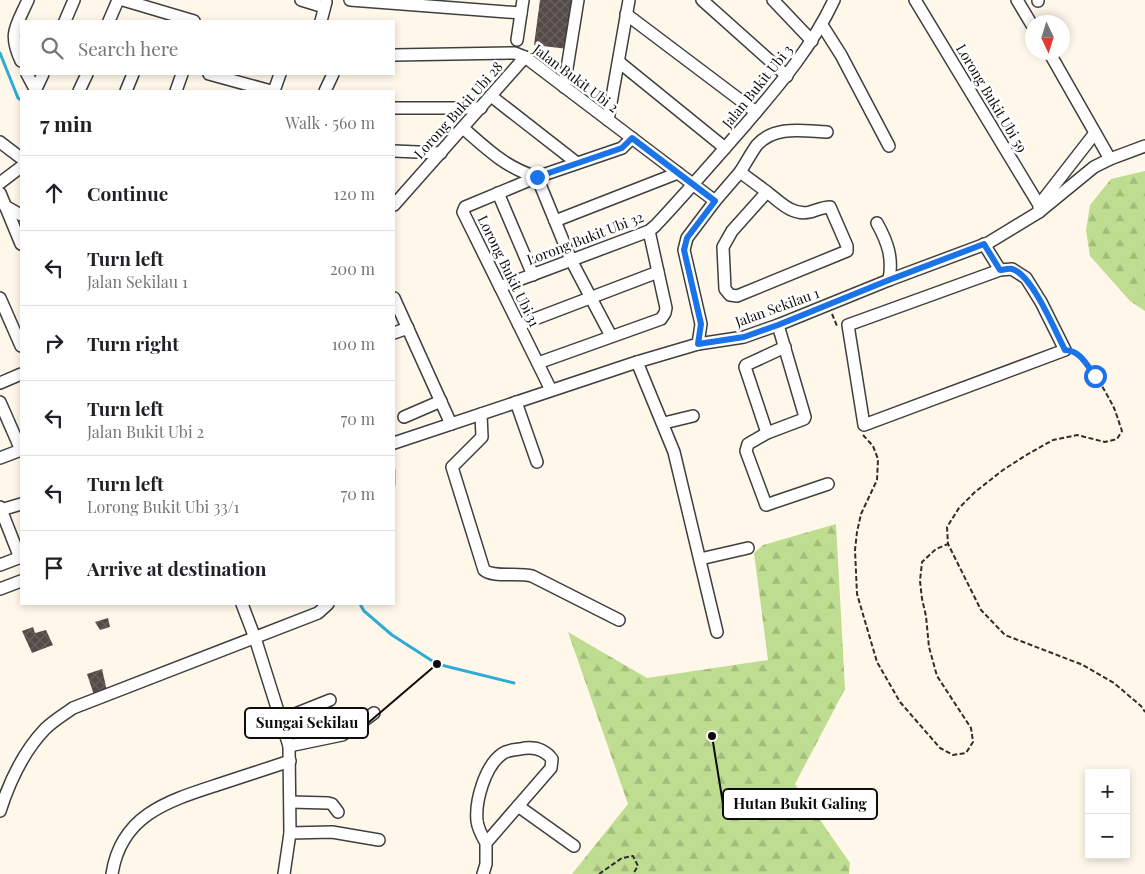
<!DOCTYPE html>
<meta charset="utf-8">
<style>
body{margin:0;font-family:"Playfair Display",serif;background:#f2f2f2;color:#202124}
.controls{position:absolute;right:15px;bottom:15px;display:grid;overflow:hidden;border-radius:0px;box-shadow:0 2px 8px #0003}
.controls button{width:45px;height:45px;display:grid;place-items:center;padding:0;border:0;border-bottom:1px solid #e0e0e0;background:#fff;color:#202124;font:25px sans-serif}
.compass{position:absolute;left:1025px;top:15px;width:45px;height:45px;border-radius:50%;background:#fff;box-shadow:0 2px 8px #0003;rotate:176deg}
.stop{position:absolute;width:15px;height:15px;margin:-11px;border:4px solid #1a73e8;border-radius:50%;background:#fff}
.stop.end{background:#1a73e8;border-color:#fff;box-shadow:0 1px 5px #0008}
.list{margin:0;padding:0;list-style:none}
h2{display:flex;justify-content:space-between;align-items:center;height:65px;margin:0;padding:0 20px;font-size:21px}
h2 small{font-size:16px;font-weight:400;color:#757577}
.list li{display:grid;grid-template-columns:32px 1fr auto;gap:15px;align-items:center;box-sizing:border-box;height:75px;padding:0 20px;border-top:1px solid #e0e0e0}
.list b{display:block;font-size:19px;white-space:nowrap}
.list p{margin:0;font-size:16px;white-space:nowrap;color:#757577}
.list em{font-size:16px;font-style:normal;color:#757577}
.icon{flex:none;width:28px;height:28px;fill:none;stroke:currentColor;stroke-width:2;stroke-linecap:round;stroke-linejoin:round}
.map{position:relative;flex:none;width:1145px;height:874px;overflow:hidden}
.search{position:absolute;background:#fff;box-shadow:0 2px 8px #0003;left:20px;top:20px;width:375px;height:55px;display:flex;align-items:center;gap:12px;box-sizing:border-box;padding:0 18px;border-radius:0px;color:#757577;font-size:19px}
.panel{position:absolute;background:#fff;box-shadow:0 2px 8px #0003;left:20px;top:90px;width:375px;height:515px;border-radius:0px}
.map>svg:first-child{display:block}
</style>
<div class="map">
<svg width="1145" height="874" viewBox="0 0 1145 874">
<defs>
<pattern id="forest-firs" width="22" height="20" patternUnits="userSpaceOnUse" patternTransform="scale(1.25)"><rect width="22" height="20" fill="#bfdd90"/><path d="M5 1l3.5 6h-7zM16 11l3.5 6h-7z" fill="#a3bc7b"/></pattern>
<pattern id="building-cross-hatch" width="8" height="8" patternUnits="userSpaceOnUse" patternTransform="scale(1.25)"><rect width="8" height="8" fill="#554a47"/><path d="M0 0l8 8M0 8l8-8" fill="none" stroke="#68605d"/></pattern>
</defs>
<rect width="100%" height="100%" fill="#fff8ea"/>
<!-- forest -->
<g fill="url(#forest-firs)">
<polygon points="1145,171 1145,311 1130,301 1090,256 1086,230 1090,205 1111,179"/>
<polygon points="836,524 845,689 795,784 850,863 849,874 572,874 628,804 568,632 647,678 768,660 754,553 763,545"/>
</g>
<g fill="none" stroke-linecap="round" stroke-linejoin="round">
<!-- stream -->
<g stroke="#2eacd5" stroke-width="3">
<polyline points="0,53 18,98 21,100"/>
<polyline points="394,470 394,485"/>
<polyline points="360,604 364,611 392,635 437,664 514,683"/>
</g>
</g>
<!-- building -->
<g fill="url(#building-cross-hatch)">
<polygon points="540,0 574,0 568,49 534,45"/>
<polygon points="108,618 110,627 100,630 95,622"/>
<polygon points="33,627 35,633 46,630 53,645 32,653 22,631"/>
<polygon points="102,669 107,691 94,695 87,674"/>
</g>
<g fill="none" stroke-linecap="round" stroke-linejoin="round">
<!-- minor casing -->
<g stroke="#3f3f3f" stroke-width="14">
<g id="minor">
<polyline points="123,0 194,21"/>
<polyline points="301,0 324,7"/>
<polyline points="350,0 521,13"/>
<polyline points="702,0 787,76"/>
<polyline points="773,0 812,41"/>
<polyline points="915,0 1039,205 1039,212"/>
<polyline points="1017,0 1032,25"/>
<polyline points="1038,0 1038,1"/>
<polyline points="626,14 756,112"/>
<polyline points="65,21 74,0"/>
<polyline points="109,21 118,0"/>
<polyline points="321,21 326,2"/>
<polyline points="822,25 841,55 889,146"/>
<polyline points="517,40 523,0"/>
<polyline points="1049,52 1110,159"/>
<polyline points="394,55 515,53 525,57 715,201"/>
<path d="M21 61C8 33 16 27 28 0"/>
<polyline points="619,62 725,148"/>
<polyline points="27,74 36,91"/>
<polyline points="209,74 271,91"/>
<polyline points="564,87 578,0"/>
<polyline points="35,91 43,74"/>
<polyline points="79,91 87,74"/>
<polyline points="126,91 133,74"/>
<polyline points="176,91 182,74"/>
<polyline points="274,91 280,74"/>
<polyline points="325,91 333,74"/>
<polyline points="491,96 577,163"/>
<polyline points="394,108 481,108"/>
<polyline points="608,120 629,0"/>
<path d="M463 128C487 149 506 168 537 177"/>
<polyline points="0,142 21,158"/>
<polyline points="394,151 441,153"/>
<path d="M740 172C746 163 751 153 757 145 775 125 803 131 827 132"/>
<polyline points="537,177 571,260 611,336"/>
<polyline points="0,183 21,167"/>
<polyline points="0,193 21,244"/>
<polyline points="498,193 533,275"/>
<polyline points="394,205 525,57"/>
<polyline points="1039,205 1095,133"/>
<polyline points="5,206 21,215"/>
<polyline points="555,221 678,173"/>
<path d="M877 223C888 243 893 258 889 280"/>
<polyline points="984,244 1000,270"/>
<polygon points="1012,269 1026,278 1041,302 1065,350 864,425 848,325 1000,270"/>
<path d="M500 287 649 231 655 226C686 193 716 158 746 124 780 84 812 47 834 0"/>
<polyline points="0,298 21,346"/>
<polyline points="394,298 451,424"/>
<polyline points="519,325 658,272"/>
<polyline points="778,325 805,417 804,419 767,433 748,444 746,451 766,505 828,484"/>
<polyline points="394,333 408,328"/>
<path d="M698 344 701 324 684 250 687 238 715 201 740 172 767 192 732 231 723 247 725 289 730 295 737 296 847 251V246L830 207C823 207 817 210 810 212 792 216 780 202 767 192"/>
<polyline points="637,362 674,452 717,632"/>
<polyline points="538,363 661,319 665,313 666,308 649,231"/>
<polyline points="0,383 21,374"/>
<polyline points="551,390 463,212 465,207 537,177 622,148 632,138"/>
<polyline points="0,402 21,450"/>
<polyline points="516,402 537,462"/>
<path d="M481 414 482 437 452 467 484 570C493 578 518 572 532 576L619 620"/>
<polyline points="404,417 441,401"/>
<polyline points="664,423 693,416"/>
<polyline points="767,433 745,367 746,365 785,347"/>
<polyline points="394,443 637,362 698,344 744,337 778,325 889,280 988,243 1039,212 1094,167 1110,159 1145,146"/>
<polyline points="0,458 21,450"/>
<polyline points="0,507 20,558"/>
<polyline points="1,510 21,504"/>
<polyline points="700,559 748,548"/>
<polyline points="0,565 21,557"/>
<polyline points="0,589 21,581"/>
<polyline points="242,604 255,638 289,746 290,833 284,874"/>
<polyline points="280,720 330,700"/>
<polyline points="289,746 342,735 355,727 374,713"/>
<polyline points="290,802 328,803 332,804 338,812"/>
<polyline points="518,806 574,846"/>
<path d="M0 811C9 783 24 751 45 729 53 721 63 715 73 708L318 613 328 604"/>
<polyline points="290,833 332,832 379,840"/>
<path d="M112 874C121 815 168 801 217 785 241 777 266 769 290 761"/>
<path d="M483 874 486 864V843L551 768 552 759C544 749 533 746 520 749 514 750 507 750 502 754 485 766 475 801 477 821 478 829 482 836 486 843"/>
</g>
</g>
<!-- path -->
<g stroke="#2e2e2e" stroke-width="2" stroke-dasharray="5 2.5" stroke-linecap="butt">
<polyline points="832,314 837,326"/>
<path d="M1074 352C1090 364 1105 390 1114 408 1117 415 1119 423 1122 431L1117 439 1105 442 1077 435 1053 440 1028 454 1003 470 975 492 959 508 947 527 948 544 981 610 1005 635 1083 665 1114 683 1141 706 1145 712"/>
<polyline points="863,435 873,446 878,459 877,480 861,514 857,532 855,550 857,594 877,662 900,702 940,748 953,755 966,753 973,742 971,728 937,676 929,647 926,616 922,599 920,581 922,562 936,549 948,544"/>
<polyline points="599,874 622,858 633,856 638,866 633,874"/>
</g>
<!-- minor -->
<use href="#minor" stroke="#fff" stroke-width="11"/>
</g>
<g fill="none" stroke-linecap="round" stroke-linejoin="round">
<!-- route -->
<path stroke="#1a73e8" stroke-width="6" d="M537 177 622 148 632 138 715 201 687 238 684 250 701 324 698 344 744 337 778 325 889 280 984 244 1000 270C1003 270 1008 268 1012 269 1032 274 1055 331 1065 350 1081 351 1086 364 1095 376"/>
</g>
<g text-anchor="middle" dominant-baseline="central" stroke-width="5" stroke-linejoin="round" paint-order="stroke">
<!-- street labels -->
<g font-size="14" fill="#0c0c0c" stroke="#fff">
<text transform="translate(576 78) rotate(37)">Jalan Bukit Ubi 2</text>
<text transform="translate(757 86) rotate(-51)">Jalan Bukit Ubi 3</text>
<text transform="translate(992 98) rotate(59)">Lorong Bukit Ubi 59</text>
<text transform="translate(458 110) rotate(-48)">Lorong Bukit Ubi 28</text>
<text transform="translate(585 238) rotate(-21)">Lorong Bukit Ubi 32</text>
<text transform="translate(509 271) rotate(64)">Lorong Bukit Ubi 31</text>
<text transform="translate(777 307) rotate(-20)">Jalan Sekilau 1</text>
</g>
</g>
<!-- callouts -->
<path fill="none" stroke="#0c0c0c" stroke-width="2" d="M437 664L368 723M712 736L723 804"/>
<g fill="#0c0c0c" stroke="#fff" stroke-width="2">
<circle cx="437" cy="664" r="5"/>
<circle cx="712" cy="736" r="5"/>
</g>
<g fill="#fff" stroke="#0c0c0c" stroke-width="2">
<rect x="245" y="708" width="123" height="30" rx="5"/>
<rect x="723" y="789" width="154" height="30" rx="5"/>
</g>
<g font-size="15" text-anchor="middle" font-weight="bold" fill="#0c0c0c">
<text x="307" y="728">Sungai Sekilau</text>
<text x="800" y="809">Hutan Bukit Galing</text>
</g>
</svg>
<div class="controls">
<button>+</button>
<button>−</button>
</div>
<svg class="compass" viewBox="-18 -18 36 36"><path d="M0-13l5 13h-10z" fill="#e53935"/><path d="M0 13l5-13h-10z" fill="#757577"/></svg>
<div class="stop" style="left:1095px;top:376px"></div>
<div class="stop end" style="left:537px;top:177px"></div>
<div class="search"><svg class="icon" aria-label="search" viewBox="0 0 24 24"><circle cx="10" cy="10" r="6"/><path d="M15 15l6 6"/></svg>Search here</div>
<section class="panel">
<h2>7 min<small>Walk · 560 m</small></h2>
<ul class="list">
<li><svg class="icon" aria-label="ahead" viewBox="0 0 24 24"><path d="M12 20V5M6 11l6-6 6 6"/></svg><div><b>Continue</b></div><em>120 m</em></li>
<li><svg class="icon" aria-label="left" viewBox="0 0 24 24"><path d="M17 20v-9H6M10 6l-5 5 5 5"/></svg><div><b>Turn left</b><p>Jalan Sekilau 1</p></div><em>200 m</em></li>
<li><svg class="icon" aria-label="right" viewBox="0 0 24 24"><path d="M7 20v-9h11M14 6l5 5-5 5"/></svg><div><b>Turn right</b></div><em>100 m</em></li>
<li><svg class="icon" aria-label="left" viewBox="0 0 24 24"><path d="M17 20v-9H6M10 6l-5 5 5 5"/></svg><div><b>Turn left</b><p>Jalan Bukit Ubi 2</p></div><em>70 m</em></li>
<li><svg class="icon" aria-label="left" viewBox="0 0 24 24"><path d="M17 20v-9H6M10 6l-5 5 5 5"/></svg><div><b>Turn left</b><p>Lorong Bukit Ubi 33/1</p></div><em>70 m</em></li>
<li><svg class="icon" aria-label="arrive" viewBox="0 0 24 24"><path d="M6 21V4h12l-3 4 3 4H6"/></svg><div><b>Arrive at destination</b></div></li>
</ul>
</section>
</div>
